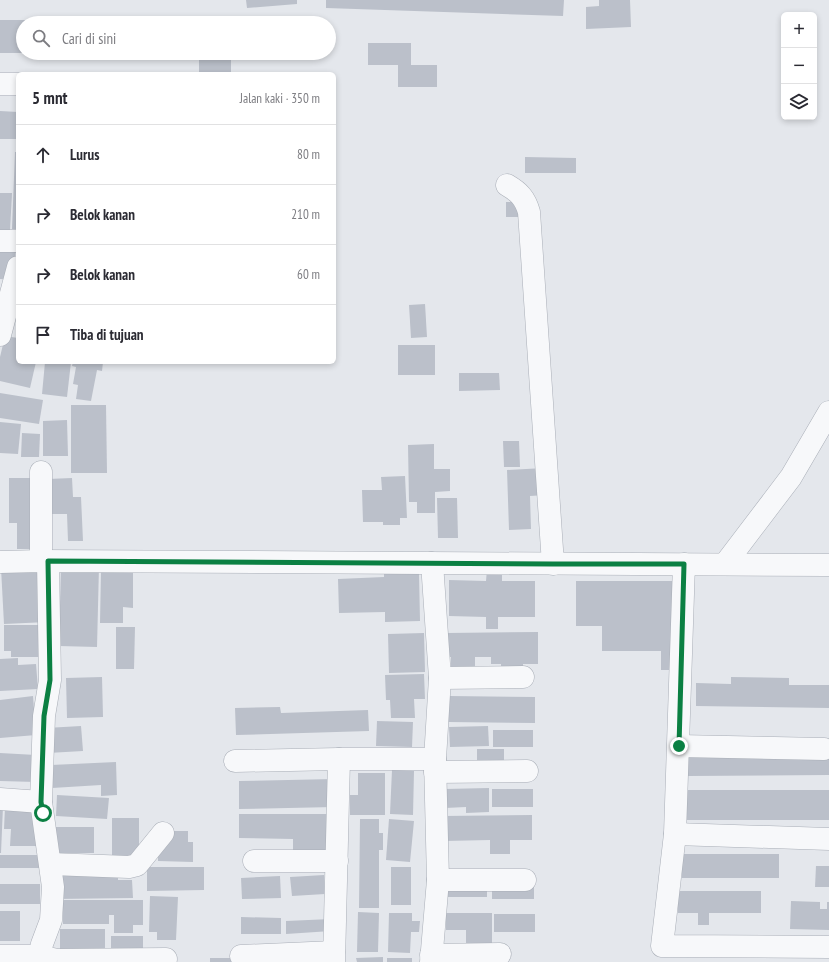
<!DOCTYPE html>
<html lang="id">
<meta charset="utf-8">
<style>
body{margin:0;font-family:"PT Sans Narrow",sans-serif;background:#f7f7f7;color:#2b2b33}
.controls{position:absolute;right:12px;top:12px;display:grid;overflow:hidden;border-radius:6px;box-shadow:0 2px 6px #0003}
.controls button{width:36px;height:36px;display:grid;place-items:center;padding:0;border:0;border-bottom:1px solid #e1e1e2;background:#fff;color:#2b2b33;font:20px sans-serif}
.stop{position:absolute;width:12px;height:12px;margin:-9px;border:3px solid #0b8043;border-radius:50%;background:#fff}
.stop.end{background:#0b8043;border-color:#fff;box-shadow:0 1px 4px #0008}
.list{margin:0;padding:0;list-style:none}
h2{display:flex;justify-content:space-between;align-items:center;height:52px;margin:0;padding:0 16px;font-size:17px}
h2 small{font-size:13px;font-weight:400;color:#7c7c81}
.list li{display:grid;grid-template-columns:26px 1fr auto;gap:12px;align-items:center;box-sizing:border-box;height:60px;padding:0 16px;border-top:1px solid #e1e1e2}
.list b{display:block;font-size:15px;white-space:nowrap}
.list em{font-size:13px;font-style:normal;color:#7c7c81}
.icon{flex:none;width:22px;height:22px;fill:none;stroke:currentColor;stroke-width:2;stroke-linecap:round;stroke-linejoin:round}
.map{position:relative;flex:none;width:829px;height:962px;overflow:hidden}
.search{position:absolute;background:#fff;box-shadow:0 2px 6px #0003;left:16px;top:16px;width:320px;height:44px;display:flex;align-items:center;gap:10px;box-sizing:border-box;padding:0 14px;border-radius:22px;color:#7c7c81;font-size:15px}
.panel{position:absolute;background:#fff;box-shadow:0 2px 6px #0003;left:16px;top:72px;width:320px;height:292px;border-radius:6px}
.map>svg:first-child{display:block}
</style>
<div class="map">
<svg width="829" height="962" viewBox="0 0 829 962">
<rect width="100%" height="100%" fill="#e4e7ec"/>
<!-- building -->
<g fill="#bbc0ca">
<polygon points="246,0 297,0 297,4 247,8"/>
<polygon points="326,0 564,0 563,16 326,8"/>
<polygon points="599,0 630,0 631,27 586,29 586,7 599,6"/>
<polygon points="0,20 112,20 112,23 23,23 23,53 0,53"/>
<polygon points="368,43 411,43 411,65 437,65 437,87 398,87 398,65 368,65"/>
<polygon points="144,53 231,53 231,74 199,74 199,57 144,56"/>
<polygon points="0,111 18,112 18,139 0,139"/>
<polygon points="15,152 18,152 18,229 12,229"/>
<polygon points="525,157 576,158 576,173 525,173"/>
<polygon points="0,193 12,193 10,230 0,230"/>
<rect x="506" y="202" width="17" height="15"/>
<polygon points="0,247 16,249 13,280 0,279"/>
<polygon points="425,304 427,337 411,338 409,305"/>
<polygon points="5,336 18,338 18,362 36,362 30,388 0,381 0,357"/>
<rect x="398" y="345" width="37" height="30"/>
<polygon points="45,362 71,362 67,397 42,394"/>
<polygon points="73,362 103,362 102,371 97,370 91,401 76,399 78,385 73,384 76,367 72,366"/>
<polygon points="459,373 499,373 500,390 459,391"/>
<polygon points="0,393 43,400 39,424 0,418"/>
<polygon points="71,405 106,405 107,473 71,473"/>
<polygon points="67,420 68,456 43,456 43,421"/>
<polygon points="0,422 21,424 18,454 0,453"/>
<polygon points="22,433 40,434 39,457 21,457"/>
<polygon points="503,441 519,441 520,467 504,467"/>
<polygon points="434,444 434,469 450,469 450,491 435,492 435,513 417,513 417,502 409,502 408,445"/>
<polygon points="544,468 546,495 530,496 531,529 509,530 507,470"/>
<polygon points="405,476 407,518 400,518 400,525 383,525 383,522 363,522 362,490 382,490 381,477"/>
<polygon points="9,478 35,478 35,549 17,549 17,523 9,523"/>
<polygon points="72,478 73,497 81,497 83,541 68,541 67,514 49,514 48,479"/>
<polygon points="437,498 457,498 458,538 438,538"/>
<polygon points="61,565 99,566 97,647 59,646"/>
<polygon points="44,566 47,622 4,624 1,568"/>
<polygon points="487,569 502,569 502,581 535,581 535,617 498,617 498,629 486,629 486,617 449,616 449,580 486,581"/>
<polygon points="101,570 133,570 133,608 123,607 123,623 100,623"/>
<polygon points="384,572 419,572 420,621 385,622 385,612 339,613 338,579 384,577"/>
<polygon points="576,581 677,581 677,670 661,670 661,651 602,651 602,626 576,626"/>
<polygon points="4,625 46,625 46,657 11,657 11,651 4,651"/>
<polygon points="116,627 135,627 134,669 116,669"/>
<polygon points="538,632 538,664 523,664 523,672 501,672 501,664 491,664 491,657 475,657 475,671 451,671 451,657 447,657 447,633"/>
<polygon points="424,633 425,672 389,673 388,634"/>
<polygon points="18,658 18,665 36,664 38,689 0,691 0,659"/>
<polygon points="424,674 425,699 414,699 415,718 391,718 390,700 386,700 385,675"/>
<polygon points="102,677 103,717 67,718 66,678"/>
<polygon points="731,677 789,678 789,685 829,685 829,708 696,706 696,683 731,684"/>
<polygon points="33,696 36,735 0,738 0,700"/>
<polygon points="449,696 535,697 535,723 448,722"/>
<polygon points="280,707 281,713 368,710 369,731 236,735 235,708"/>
<polygon points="377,721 413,722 412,747 376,746"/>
<polygon points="81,726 83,751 48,753 46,728"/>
<polygon points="488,726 489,746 450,747 449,727"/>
<rect x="493" y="730" width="40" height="17"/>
<rect x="477" y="749" width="27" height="13"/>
<polygon points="0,753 36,755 36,782 0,781"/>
<polygon points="829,754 829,775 688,776 688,755"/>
<polygon points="116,762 117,795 101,796 101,785 52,788 51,765"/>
<polygon points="392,770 414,771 413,815 390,814"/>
<polygon points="358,773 385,773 385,815 350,815 350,795 358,795"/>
<polygon points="334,779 334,807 239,809 239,781"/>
<polygon points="489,788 489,812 466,813 466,807 445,808 445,789"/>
<rect x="492" y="789" width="41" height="18"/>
<rect x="686" y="790" width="143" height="30"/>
<polygon points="57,795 109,798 107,819 56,816"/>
<polygon points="0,805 3,806 1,853 0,853"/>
<polygon points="5,807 39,807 38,846 10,846 11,829 4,829"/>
<polygon points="239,814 333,814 333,851 293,851 293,839 239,838"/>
<polygon points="532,815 532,840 510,840 510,854 490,854 490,840 444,841 443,816"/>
<rect x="112" y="818" width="27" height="38"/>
<polygon points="360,819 379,819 379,833 383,833 383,850 379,850 379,908 359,908"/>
<polygon points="389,819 414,821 410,862 386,860"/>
<rect x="54" y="827" width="40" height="26"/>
<polygon points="170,831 188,831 188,842 193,842 193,862 158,861 158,842"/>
<rect x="682" y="854" width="97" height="24"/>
<rect x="0" y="855" width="43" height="13"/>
<polygon points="816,866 829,866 829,887 815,887"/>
<polygon points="147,867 204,867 204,890 147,891"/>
<rect x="391" y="867" width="20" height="38"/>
<polygon points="118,872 118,880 132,880 133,898 56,899 55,873"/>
<polygon points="324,875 325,894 292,896 290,877"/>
<polygon points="280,876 281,898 242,899 241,878"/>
<polygon points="446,881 487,882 487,897 446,897"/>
<rect x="492" y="881" width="42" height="18"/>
<rect x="0" y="884" width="40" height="20"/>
<polygon points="678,891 761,891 761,913 709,913 709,925 698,925 698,913 678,913"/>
<polygon points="150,896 178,897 176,940 157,940 157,932 149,932"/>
<polygon points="63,900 143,900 143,925 133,925 133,933 114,933 114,915 109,915 109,924 63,924"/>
<polygon points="791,901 820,902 820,909 827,909 827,902 829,902 829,930 790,929"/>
<rect x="0" y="911" width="20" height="30"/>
<polygon points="358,912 379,913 378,952 357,952"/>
<polygon points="389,913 412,913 412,921 420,921 419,932 411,932 410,953 388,952"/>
<polygon points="446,913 492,913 492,946 466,946 466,930 446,930"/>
<rect x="494" y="914" width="41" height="18"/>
<polygon points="241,917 281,918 281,934 241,934"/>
<polygon points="331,919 331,931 286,934 286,921"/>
<rect x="60" y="929" width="45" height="23"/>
<rect x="111" y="936" width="32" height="13"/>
<polygon points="383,957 383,962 357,962 356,958"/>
<rect x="210" y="958" width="25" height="4"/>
<rect x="387" y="958" width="25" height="4"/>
</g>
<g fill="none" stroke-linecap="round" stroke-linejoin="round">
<!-- minor casing -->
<g stroke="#a9aeb7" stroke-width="23">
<g id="minor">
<polyline points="0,84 18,84"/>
<path d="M507 185C519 192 525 198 529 212L553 564"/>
<polyline points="0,241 18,241"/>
<polyline points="0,335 18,267"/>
<polyline points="41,472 41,561"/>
<polyline points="0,562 41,561 829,565"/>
<polyline points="684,564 675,834 662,946 829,947"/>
<polyline points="725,564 791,477 829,412"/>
<polyline points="440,678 523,677"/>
<polyline points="679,746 824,749"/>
<polyline points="235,761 339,759"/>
<polyline points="435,772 527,771"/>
<polyline points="0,799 41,802"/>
<polyline points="675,834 829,839"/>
<polyline points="254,861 337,861"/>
<polyline points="51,864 129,867 137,865 163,833"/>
<polyline points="438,880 525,880"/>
<polyline points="431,955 500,954"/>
<polyline points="0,956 39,956 57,960 166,959"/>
<polyline points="39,956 42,944 51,920 53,887 41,802 44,716 50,680 48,561"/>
<polyline points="241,956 334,952"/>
<polyline points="334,962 339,759 435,759 440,678 432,563"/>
<polyline points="431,962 438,880 435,759"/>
</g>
</g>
<!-- minor -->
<use href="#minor" stroke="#f7f8fa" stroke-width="22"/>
</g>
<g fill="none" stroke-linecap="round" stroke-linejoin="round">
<!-- route -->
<polyline stroke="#0b8043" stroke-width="5" points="43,813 41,802 44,716 50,680 48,561 553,564 684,564 679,746"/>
</g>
</svg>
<div class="controls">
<button>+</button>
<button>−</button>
<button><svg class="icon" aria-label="layers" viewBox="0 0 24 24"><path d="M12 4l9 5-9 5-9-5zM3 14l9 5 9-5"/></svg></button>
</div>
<div class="stop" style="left:43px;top:813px"></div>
<div class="stop end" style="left:679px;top:746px"></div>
<div class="search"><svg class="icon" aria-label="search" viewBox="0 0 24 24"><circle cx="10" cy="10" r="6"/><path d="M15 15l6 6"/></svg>Cari di sini</div>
<section class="panel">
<h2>5 mnt<small>Jalan kaki · 350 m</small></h2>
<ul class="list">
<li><svg class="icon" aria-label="ahead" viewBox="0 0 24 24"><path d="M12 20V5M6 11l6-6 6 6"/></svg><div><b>Lurus</b></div><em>80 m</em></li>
<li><svg class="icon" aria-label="right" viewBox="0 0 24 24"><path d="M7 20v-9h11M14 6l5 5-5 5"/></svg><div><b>Belok kanan</b></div><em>210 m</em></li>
<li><svg class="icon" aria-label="right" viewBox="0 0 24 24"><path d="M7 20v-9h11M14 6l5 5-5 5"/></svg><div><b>Belok kanan</b></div><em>60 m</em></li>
<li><svg class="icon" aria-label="arrive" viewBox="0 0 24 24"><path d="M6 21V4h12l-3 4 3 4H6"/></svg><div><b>Tiba di tujuan</b></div></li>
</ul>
</section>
</div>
